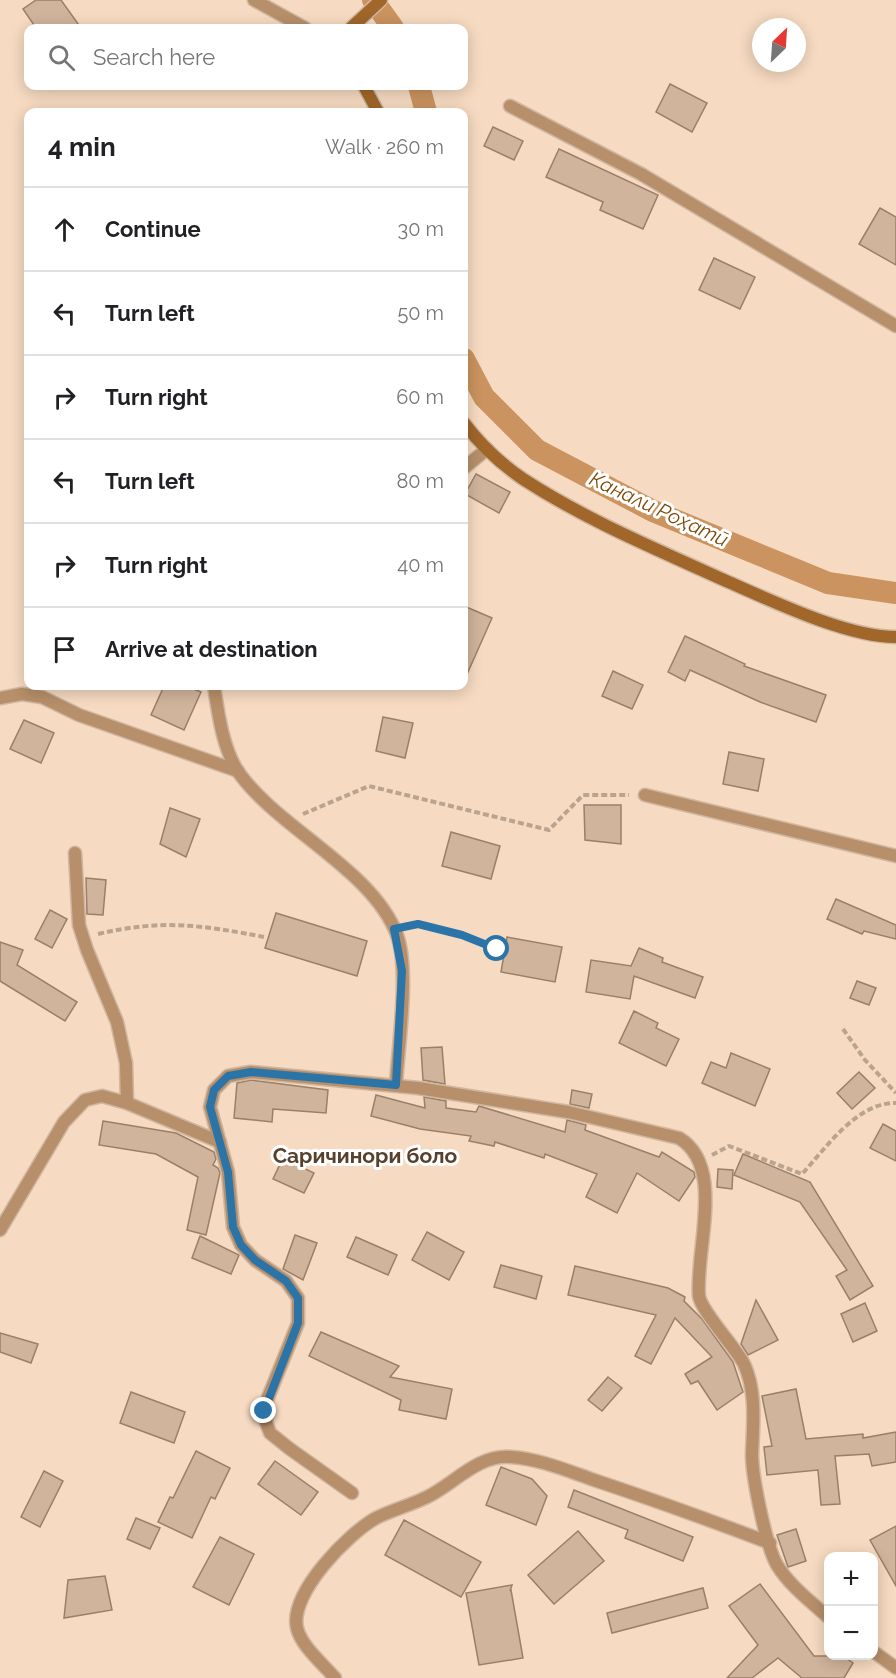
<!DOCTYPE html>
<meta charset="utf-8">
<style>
body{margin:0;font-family:Raleway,sans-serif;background:#f6f6f6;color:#202124}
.controls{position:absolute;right:18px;bottom:18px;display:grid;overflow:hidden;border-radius:12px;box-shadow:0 3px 15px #0003}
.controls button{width:54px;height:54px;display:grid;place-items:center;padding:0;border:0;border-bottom:2px solid #e0e0e0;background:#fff;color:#202124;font:30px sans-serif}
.compass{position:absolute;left:752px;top:18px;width:54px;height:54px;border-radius:50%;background:#fff;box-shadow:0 3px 15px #0003;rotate:25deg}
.stop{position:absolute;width:18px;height:18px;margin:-14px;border:4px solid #2b74a7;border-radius:50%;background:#fff}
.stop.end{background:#2b74a7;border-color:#fff;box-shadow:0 2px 6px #0008}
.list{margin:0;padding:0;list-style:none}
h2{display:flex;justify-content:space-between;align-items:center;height:78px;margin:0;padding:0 24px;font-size:26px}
h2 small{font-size:20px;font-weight:400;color:#757577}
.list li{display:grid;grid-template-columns:39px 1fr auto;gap:18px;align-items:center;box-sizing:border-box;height:84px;padding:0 24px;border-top:2px solid #e0e0e0}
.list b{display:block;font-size:22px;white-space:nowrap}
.list em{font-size:20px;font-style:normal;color:#757577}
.icon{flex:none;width:33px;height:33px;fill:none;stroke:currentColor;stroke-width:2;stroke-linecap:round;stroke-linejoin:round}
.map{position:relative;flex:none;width:896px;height:1678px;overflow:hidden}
.search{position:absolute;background:#fff;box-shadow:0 3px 15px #0003;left:24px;top:24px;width:444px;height:66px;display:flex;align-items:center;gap:15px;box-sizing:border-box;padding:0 21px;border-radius:12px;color:#757577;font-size:22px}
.panel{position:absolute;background:#fff;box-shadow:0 3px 15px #0003;left:24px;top:108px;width:444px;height:582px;border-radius:12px}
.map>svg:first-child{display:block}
</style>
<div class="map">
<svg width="896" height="1678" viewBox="0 0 896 1678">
<rect width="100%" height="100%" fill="#f6dac1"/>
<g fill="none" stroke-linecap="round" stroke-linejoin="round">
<!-- canal -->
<g stroke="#ca935f" stroke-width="22">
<polyline points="373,0 393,28"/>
<polyline points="419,86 426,112"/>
<polyline points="464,359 484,397 537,450 653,511 828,583 896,593"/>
</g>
</g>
<!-- building -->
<g fill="#d0b49c" stroke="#9a8069" stroke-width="1.5">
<polygon points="36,0 61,0 81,28 36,28 23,9"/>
<polygon points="670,84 707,103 692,132 656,112"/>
<polygon points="493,127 523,141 514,160 484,146"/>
<polygon points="559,149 658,195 643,229 600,210 603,202 546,177"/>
<polygon points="880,208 896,217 896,265 859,244"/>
<polygon points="714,258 755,277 740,309 699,290"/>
<polygon points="476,474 510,492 499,513 465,494"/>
<polygon points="464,606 492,618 464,681"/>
<polygon points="685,636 745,664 744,666 826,695 816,722 760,702 690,670 685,681 668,672"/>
<polygon points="613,671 643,685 632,709 602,696"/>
<polygon points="164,686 187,686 201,692 184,730 151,715"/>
<polygon points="383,717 413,723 405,758 376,751"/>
<polygon points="24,720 54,733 41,763 10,749"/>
<polygon points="729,752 764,759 758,791 723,784"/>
<polygon points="584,805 621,805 621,844 585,840"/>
<polygon points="170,808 200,819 186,857 160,844"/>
<polygon points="451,832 500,846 491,879 442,866"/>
<polygon points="86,878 106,880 103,915 87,914"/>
<polygon points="836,899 896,925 896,939 864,931 862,934 827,919"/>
<polygon points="50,910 67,919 52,948 35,939"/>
<polygon points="276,913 367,941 357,976 265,948"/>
<polygon points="507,937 562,947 555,982 501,972"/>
<polygon points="0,942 23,950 17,965 77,1002 65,1021 0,981"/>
<polygon points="639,948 663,958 662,962 703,977 695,998 634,976 630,999 586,992 591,960 631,966"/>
<polygon points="857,981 876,988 869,1005 850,998"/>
<polygon points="634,1011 658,1023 656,1028 679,1039 666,1066 619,1043"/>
<polygon points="442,1047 445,1084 423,1080 421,1048"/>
<polygon points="731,1053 770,1069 755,1106 702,1083 711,1062 726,1068"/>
<polygon points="859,1072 875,1088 852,1109 837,1093"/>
<polygon points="251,1080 328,1090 326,1113 273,1109 272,1122 234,1118 237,1083"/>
<polygon points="572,1090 592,1094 589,1108 570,1104"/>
<polygon points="376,1095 425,1108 424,1097 446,1101 446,1108 476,1112 479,1106 565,1132 567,1120 586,1125 585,1130 659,1157 662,1152 694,1172 695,1177 679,1201 637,1173 617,1213 586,1197 597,1174 545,1154 544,1158 495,1142 494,1146 469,1141 471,1136 420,1129 371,1116"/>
<polygon points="103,1121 176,1133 214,1152 216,1159 213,1165 218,1168 220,1173 206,1235 187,1230 198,1177 156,1154 99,1145"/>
<polygon points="883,1124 896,1131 896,1161 870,1148"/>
<polygon points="743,1154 810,1182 873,1286 850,1300 836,1276 847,1270 800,1202 734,1175"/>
<polygon points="283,1158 314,1173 304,1193 273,1179"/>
<polygon points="718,1169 733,1170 732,1189 717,1187"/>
<polygon points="427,1232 464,1252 449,1280 412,1260"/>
<polygon points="295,1235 317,1243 303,1280 283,1269"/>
<polygon points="200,1236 239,1255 231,1274 192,1258"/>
<polygon points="356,1237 397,1255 388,1275 347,1257"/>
<polygon points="501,1265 542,1276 536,1299 494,1287"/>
<polygon points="575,1266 668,1288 685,1297 684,1301 702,1319 733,1362 743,1392 717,1410 698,1381 691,1384 685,1374 712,1357 675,1318 651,1364 635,1356 656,1315 568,1295"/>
<polygon points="756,1300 778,1340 748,1355 741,1344"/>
<polygon points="865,1303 877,1331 853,1342 841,1314"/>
<polygon points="321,1332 399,1366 390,1377 452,1389 446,1419 399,1410 401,1400 309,1356"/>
<polygon points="0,1333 38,1344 31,1363 0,1352"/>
<polygon points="608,1377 622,1388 602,1411 588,1400"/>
<polygon points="796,1389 806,1439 863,1434 863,1438 896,1432 896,1462 872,1466 869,1454 835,1456 840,1504 821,1505 818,1470 767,1475 764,1447 772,1446 762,1396"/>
<polygon points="131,1392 185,1412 174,1443 120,1423"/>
<polygon points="196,1451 230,1468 215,1499 211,1497 192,1538 158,1522 170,1497 173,1498"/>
<polygon points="275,1461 318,1492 301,1515 258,1484"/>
<polygon points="501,1467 532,1479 547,1496 536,1525 486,1505"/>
<polygon points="44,1471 63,1481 40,1527 21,1517"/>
<polygon points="574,1490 693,1537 683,1561 625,1538 628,1530 568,1507"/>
<polygon points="136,1518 160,1528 150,1549 127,1539"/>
<polygon points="404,1520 481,1562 461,1597 385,1555"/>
<polygon points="896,1526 896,1586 870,1540"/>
<polygon points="796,1529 806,1561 788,1567 777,1535"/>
<polygon points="578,1531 604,1561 554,1604 528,1575"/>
<polygon points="220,1537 254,1554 229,1605 193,1587"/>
<polygon points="105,1576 112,1610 64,1618 68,1580"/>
<polygon points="760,1584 814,1656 843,1656 853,1663 844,1678 802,1678 778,1658 752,1678 727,1678 758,1645 729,1606"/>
<polygon points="512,1585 510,1591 511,1590 523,1658 479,1665 466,1593"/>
<polygon points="703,1588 708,1608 612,1633 607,1613"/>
</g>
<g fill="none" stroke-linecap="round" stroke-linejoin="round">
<!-- street casing -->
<g stroke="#cfb7a1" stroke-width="15">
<g id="street">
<polyline points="254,0 305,28"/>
<polyline points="510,106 641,174 896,326"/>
<polyline points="464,468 487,449"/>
<path d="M214 686C218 713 223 750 239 773 279 829 373 870 397 935 410 971 398 1046 396 1085"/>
<polyline points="0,698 22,694 42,697 79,715 238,771"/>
<polyline points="645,795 896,856"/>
<polyline points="75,853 79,925 87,950 117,1022 126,1063 127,1103"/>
<polyline points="0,1230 64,1122 85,1100 102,1096 127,1103 220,1142"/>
<path d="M352 1493 290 1449 270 1433 266 1422 267 1400 298 1323V1298L286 1281 255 1260 241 1245 233 1227 228 1172 210 1107 214 1090 228 1076 251 1072 418 1088 568 1112 679 1138C726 1166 695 1250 699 1296 701 1311 736 1348 744 1364 757 1392 753 1425 752 1454 752 1477 766 1546 777 1565 789 1585 811 1602 828 1617"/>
<polyline points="874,1652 896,1668"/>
<path d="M335 1678C323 1664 301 1646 297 1628 289 1593 349 1533 376 1518 392 1510 411 1505 427 1497 454 1484 478 1454 511 1457 540 1459 568 1471 594 1480 654 1500 712 1521 770 1543"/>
</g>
</g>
<!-- secondary casing -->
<g stroke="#cfb7a1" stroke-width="15">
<g id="secondary">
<polyline points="351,28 381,0"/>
<polyline points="364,86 378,112"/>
<path d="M464 423C480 444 501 464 523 479 586 520 656 549 724 580 770 600 846 637 896 637"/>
</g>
</g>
<!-- path -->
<g stroke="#baa38f" stroke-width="4" stroke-dasharray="6 3" stroke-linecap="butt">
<polyline points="303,814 369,786 549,830 583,795 629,795"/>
<path d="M409 926C433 921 474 940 497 949"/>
<path d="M98 934C161 919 202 925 264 937"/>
<polyline points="843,1029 865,1060 896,1093"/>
<path d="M712 1155 729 1146 802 1174C826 1148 857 1102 896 1103"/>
</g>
<!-- street -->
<use href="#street" stroke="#b78f6a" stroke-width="12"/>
<!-- secondary -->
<use href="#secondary" stroke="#a0662a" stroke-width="12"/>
</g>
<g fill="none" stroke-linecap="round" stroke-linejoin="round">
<!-- route -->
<polyline stroke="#2b74a7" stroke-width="8" points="264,1411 298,1323 298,1298 286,1281 255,1260 241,1245 233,1227 228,1172 210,1107 214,1090 228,1076 251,1072 396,1085 402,971 394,929 418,924 462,935 497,949"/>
</g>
<g text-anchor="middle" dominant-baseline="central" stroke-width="6" stroke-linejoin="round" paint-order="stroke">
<!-- water labels -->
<g font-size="20" font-style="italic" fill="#7c4805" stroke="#fff">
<text transform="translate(659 509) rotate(25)">Канали Роҳатӣ</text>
</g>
<!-- quarter labels -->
<g font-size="21" font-weight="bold" fill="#58412c" stroke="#fff">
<text x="365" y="1155">Саричинори боло</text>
</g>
</g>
</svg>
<div class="controls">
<button>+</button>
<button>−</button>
</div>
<svg class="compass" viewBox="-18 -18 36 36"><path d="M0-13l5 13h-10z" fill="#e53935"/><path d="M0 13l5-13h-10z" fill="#757577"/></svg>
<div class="stop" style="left:497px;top:949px"></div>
<div class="stop end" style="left:264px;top:1411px"></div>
<div class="search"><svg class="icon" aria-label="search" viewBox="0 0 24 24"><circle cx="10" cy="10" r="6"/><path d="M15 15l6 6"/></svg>Search here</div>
<section class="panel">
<h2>4 min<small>Walk · 260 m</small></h2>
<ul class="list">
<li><svg class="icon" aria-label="ahead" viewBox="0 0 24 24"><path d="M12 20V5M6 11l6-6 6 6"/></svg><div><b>Continue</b></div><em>30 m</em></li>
<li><svg class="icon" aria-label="left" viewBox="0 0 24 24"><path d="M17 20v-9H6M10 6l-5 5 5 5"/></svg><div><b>Turn left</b></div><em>50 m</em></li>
<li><svg class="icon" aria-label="right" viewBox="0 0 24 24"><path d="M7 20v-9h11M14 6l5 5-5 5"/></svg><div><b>Turn right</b></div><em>60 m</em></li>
<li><svg class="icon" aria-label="left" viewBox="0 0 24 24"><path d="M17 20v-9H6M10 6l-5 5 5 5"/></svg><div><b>Turn left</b></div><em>80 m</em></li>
<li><svg class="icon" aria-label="right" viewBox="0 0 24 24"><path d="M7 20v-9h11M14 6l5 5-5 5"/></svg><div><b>Turn right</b></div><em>40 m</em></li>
<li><svg class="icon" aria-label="arrive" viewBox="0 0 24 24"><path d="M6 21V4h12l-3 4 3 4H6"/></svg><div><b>Arrive at destination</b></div></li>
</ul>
</section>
</div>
